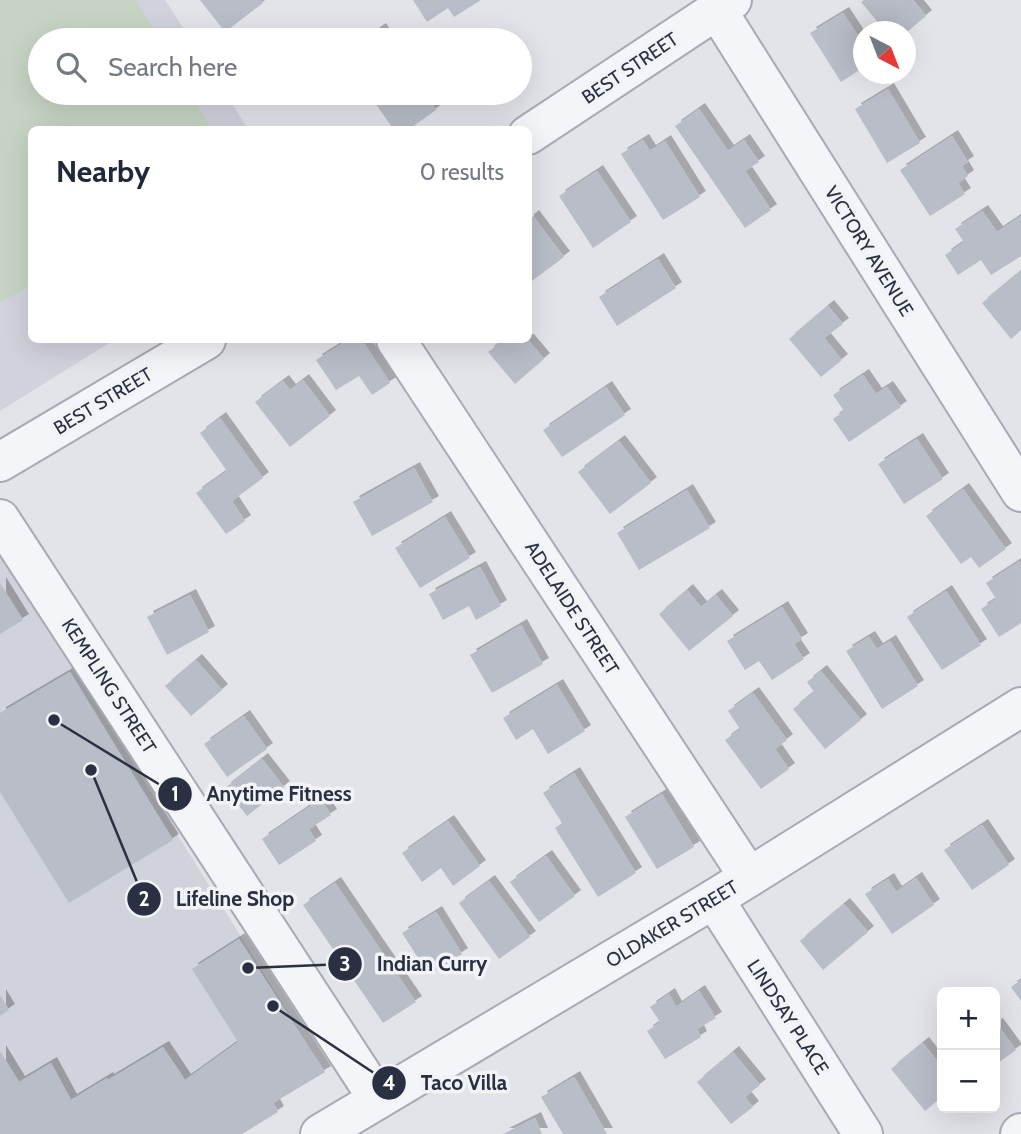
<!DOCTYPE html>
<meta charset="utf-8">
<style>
body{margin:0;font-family:Cabin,sans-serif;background:#f6f6f7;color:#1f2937}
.controls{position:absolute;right:21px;bottom:21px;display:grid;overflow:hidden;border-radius:10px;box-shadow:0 7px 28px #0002}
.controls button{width:63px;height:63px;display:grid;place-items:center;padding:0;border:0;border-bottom:2px solid #e0e1e3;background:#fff;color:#1f2937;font:35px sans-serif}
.compass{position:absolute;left:853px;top:21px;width:63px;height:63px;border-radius:50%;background:#fff;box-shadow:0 7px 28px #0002;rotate:138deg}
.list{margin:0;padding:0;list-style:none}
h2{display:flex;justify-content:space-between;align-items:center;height:91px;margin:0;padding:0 28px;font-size:30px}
h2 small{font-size:23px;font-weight:400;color:#747a83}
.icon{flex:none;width:38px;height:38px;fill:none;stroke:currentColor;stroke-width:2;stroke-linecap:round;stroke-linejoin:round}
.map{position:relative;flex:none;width:1021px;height:1134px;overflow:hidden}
.search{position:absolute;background:#fff;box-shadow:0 7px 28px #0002;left:28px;top:28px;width:504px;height:77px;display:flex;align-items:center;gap:18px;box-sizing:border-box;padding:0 24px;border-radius:38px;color:#747a83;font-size:26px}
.panel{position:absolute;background:#fff;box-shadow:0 7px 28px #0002;left:28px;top:126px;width:504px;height:217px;border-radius:10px}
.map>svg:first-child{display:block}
</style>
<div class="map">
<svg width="1021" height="1134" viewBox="0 0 1021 1134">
<defs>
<filter id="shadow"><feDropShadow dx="6" dy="-6" stdDeviation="0" flood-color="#0004"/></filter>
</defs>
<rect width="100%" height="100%" fill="#e2e4ea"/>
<!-- built -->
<g fill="#d0d3dc">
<polygon points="0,0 165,0 191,40 40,40 40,93 225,93 248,129 32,130 32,340 114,340 0,411"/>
<polygon points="0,549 325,1072 273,1103 0,1134"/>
</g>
<!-- green -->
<polygon fill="#c6d4c3" points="0,0 136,0 159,40 40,40 40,93 190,93 211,129 32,130 31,285 0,303"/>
<!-- building -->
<g fill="#b9bdc7" filter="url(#shadow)">
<polygon points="200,0 261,0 263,3 225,32"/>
<polygon points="413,0 481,0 454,17 448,8 427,22"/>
<polygon points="864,0 913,0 926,16 907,32 886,32 861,2"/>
<polygon points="843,13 864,45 864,67 841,82 810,33"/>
<polygon points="380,29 387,40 364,40"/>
<polygon points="888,89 920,143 887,163 855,109"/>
<polygon points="368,93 424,93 436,110 408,130 394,130"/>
<polygon points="699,109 728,151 744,140 759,162 745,171 771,210 745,228 675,126"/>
<polygon points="952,136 968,162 962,166 968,176 958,183 965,194 930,216 900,170"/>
<polygon points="643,140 650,151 665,141 700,197 663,220 621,154"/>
<polygon points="597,171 631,222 593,248 559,196"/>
<polygon points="982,211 997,232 1021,216 1021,256 991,275 981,260 958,275 945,255 964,242 955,229"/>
<polygon points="533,216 564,257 528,284 528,220"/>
<polygon points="658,259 676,288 617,326 599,297"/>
<polygon points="1021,271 1021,330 1011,339 982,303"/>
<polygon points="828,306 843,324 824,338 842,360 821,377 789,339"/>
<polygon points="348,340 362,340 390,383 372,395 359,376 336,390 316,360"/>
<polygon points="504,340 528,340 544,359 515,384 488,352"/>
<polygon points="863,375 876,394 887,387 901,407 849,442 833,419 844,411 833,395"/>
<polygon points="303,380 330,416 290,447 255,402 283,381 290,390"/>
<polygon points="606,387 625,415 562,457 543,430"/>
<polygon points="220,418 263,478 232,501 245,521 226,534 196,493 227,471 200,433"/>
<polygon points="917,439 943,479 904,504 878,464"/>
<polygon points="619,441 651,483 610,514 578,472"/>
<polygon points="414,468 433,502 372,536 353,502"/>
<polygon points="963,489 1006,549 979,568 971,557 961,564 926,516"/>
<polygon points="687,490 710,528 639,570 617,533"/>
<polygon points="445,517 470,558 420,588 395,548"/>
<polygon points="1020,561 1021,623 999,637 981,609 996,599 986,583"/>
<polygon points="480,567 501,606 476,620 469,606 443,620 429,594"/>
<polygon points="0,583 23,620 0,634"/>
<polygon points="687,590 701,607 716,595 733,616 689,651 659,614"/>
<polygon points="946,591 981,645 942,670 907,617"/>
<polygon points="190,595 209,632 167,655 147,617"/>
<polygon points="782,607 802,639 794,644 804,659 772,680 759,661 745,670 727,641"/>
<polygon points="521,625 543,664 492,693 470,655"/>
<polygon points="869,637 877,649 890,641 918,686 882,709 846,651"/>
<polygon points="196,660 222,690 191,716 165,686"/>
<polygon points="821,671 861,720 825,749 793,709 814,692 807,682"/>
<polygon points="70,672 173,840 69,903 0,792 0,713"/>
<polygon points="557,685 585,731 548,754 533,729 516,740 503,718"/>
<polygon points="753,693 787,740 775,749 789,769 761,789 725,740 740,729 728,711"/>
<polygon points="244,716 267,749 227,777 204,744"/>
<polygon points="262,759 284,787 247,816 225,788"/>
<polygon points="574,773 636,873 598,897 555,828 562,823 543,793"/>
<polygon points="662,794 694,847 657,869 625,817"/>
<polygon points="321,799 331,815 309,829 316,841 279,865 262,839"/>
<polygon points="448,821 480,866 453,886 441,868 422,882 402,853"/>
<polygon points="982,825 1009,865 972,890 944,850"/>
<polygon points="546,856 575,896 539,922 510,882"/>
<polygon points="916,878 934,905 892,934 865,894 888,879 896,892"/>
<polygon points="489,881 530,937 499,959 459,903"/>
<polygon points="335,883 416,1002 383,1023 303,905"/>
<polygon points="844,904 868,932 823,970 800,941"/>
<polygon points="436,912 462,954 429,975 402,933"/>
<polygon points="239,939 325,1072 273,1103 278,1112 242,1134 0,1134 0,1051 19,1082 51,1063 71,1100 107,1078 108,1080 163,1047 185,1080 238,1042 192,969"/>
<polygon points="1021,980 1021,1001 1011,987"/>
<polygon points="699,991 716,1018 697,1029 701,1037 665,1059 647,1031 660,1022 650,1007 669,994 676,1007"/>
<polygon points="0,995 9,1010 0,1016"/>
<polygon points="997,1024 1016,1050 995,1065 995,1025"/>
<polygon points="923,1043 942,1067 942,1097 925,1111 891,1069"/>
<polygon points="733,1052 760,1085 745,1097 753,1107 731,1124 697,1082"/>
<polygon points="574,1077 607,1134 563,1134 541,1097"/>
<polygon points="535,1118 542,1134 503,1134"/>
</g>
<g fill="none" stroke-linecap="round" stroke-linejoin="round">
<!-- minor casing -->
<g stroke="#a7aab4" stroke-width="42">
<g id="minor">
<polyline points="717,10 1021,492"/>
<polyline points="528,135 732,0"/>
<polyline points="396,340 749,877"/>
<polyline points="0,462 206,340"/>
<polyline points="0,519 378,1099"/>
<polyline points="714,899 863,1134"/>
<polyline points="320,1134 714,899 1021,707"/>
<polyline points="1020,1134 1021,1133"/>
</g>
</g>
<!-- minor -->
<use href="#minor" stroke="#f4f5f8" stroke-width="38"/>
</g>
<g text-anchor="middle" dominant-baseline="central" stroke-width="7" stroke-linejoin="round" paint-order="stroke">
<!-- street labels -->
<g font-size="19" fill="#2a3042" stroke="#f1f3f7">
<text transform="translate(630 68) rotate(-34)">BEST STREET</text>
<text transform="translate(869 251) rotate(58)">VICTORY AVENUE</text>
<text transform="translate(103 401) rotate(-31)">BEST STREET</text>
<text transform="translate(572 608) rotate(57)">ADELAIDE STREET</text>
<text transform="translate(109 686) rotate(57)">KEMPLING STREET</text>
<text transform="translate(672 924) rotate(-31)">OLDAKER STREET</text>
<text transform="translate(788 1017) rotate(57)">LINDSAY PLACE</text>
</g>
</g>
<!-- callouts -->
<path fill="none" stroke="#2a3042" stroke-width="2.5" d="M54 720L175 794M91 770L144 899M248 968L345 964M273 1006L389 1083"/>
<g fill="#2a3042" stroke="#f1f3f7" stroke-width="2.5">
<circle cx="54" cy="720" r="7"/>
<circle cx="91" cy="770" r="7"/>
<circle cx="248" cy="968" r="7"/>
<circle cx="273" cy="1006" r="7"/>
<circle cx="175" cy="794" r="18"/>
<circle cx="144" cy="899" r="18"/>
<circle cx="345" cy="964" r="18"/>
<circle cx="389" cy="1083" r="18"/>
</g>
<g font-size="21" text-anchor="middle" font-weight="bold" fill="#fff">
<text x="175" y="801">1</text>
<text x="144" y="906">2</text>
<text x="345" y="971">3</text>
<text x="389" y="1090">4</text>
</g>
<g font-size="21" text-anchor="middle" font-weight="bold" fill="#2a3042" stroke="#f1f3f7" stroke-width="7" stroke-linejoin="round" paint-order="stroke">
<text x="279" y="801">Anytime Fitness</text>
<text x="235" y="906">Lifeline Shop</text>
<text x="432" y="971">Indian Curry</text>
<text x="464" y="1090">Taco Villa</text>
</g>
</svg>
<div class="controls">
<button>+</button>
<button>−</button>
</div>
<svg class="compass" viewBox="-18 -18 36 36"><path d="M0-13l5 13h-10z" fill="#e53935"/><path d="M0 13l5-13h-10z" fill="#747a83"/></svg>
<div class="search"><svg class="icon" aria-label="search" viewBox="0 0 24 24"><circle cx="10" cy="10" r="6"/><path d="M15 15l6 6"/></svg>Search here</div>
<section class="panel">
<h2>Nearby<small>0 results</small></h2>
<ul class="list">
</ul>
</section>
</div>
